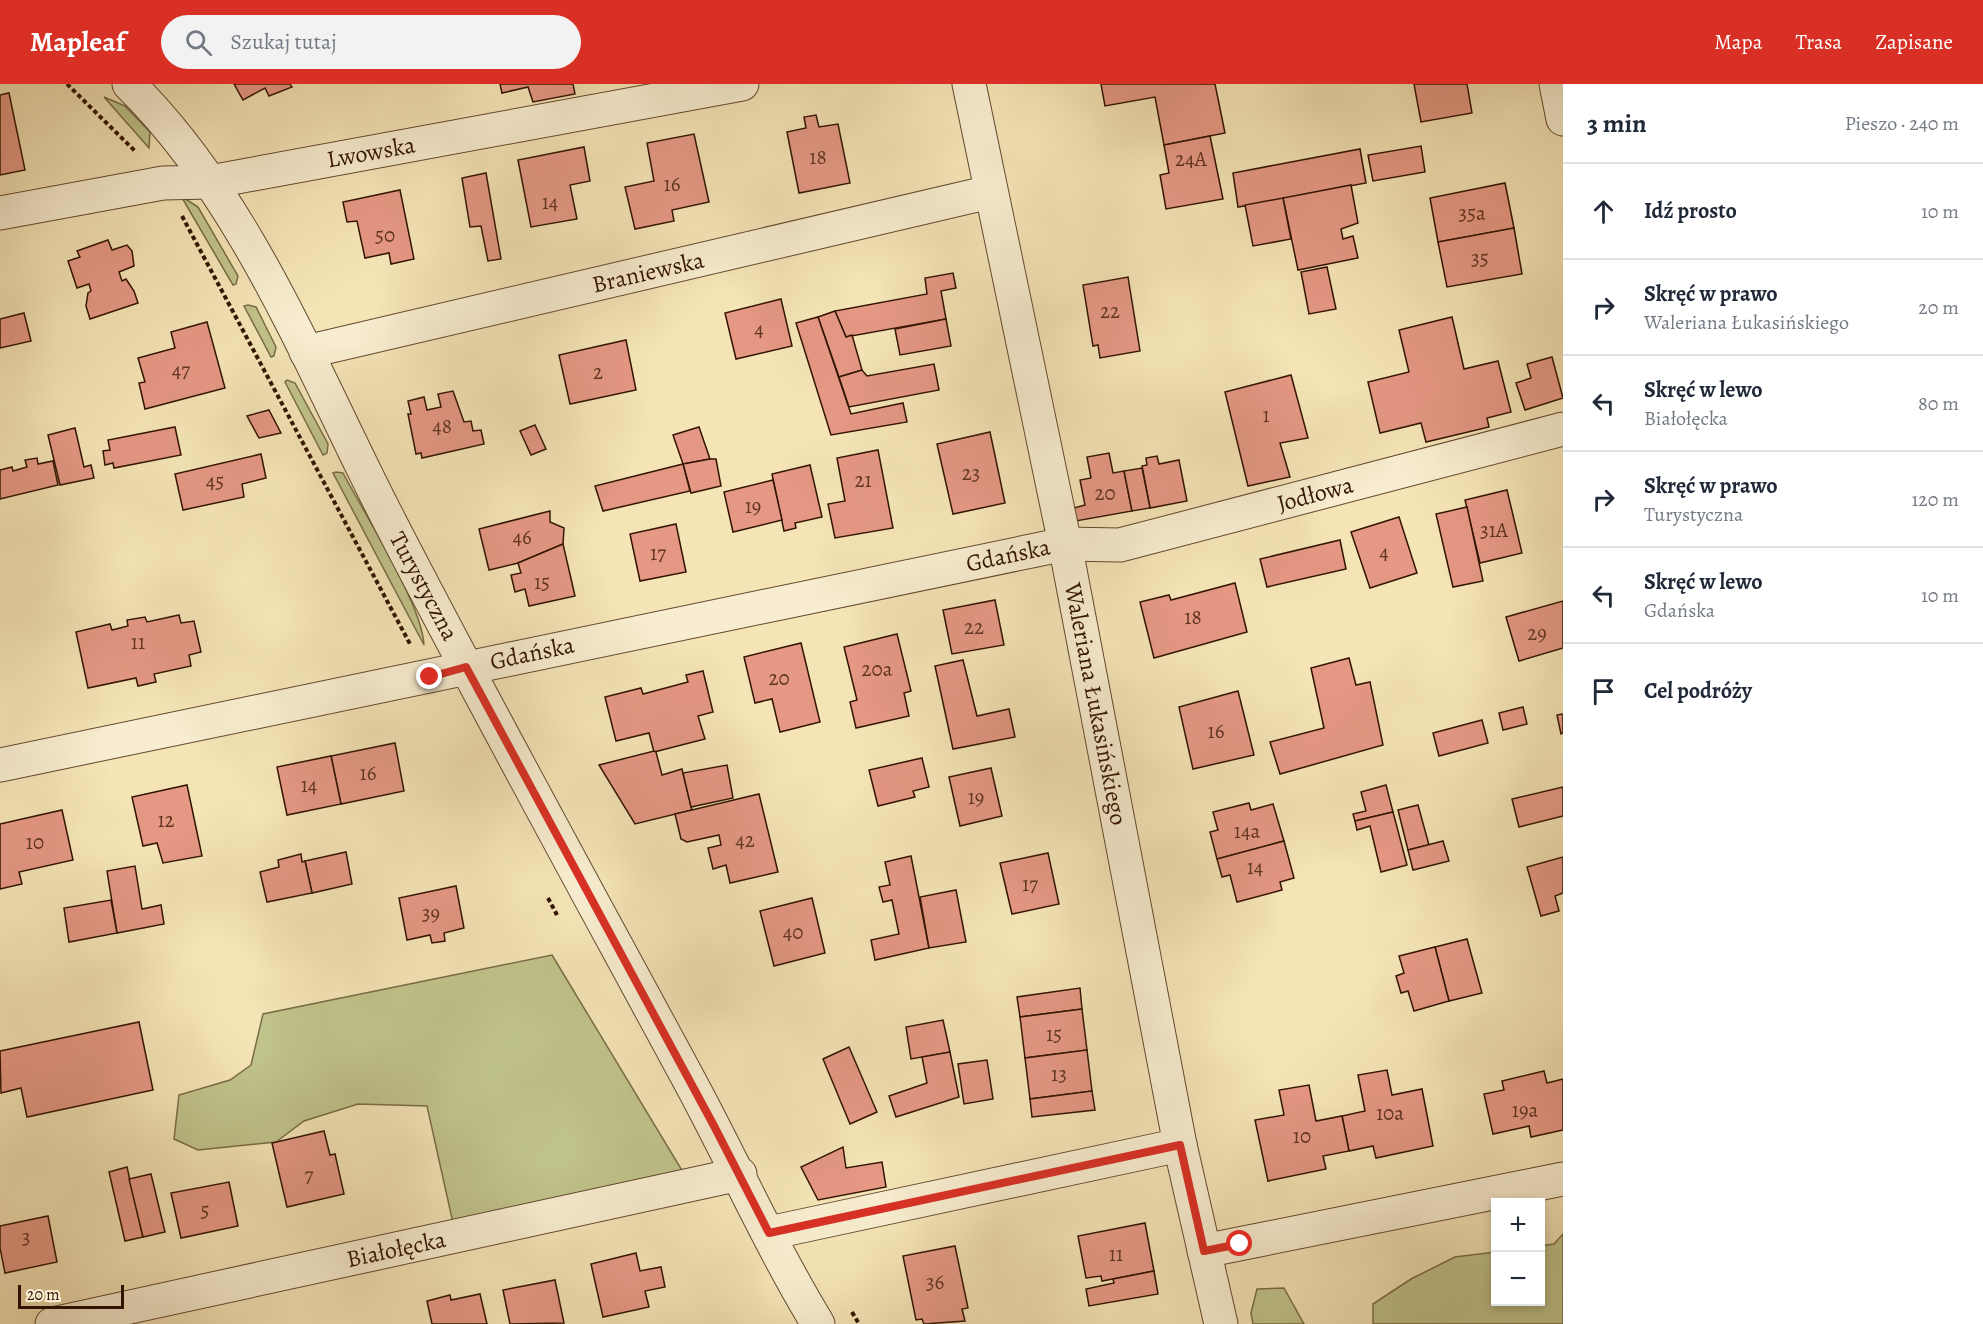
<!DOCTYPE html>
<html lang="pl">
<meta charset="utf-8">
<style>
body{margin:0;font-family:Alegreya,serif;background:#f2f2f3;color:#1f2937}
.controls{position:absolute;right:18px;bottom:18px;display:grid;overflow:hidden;border-radius:0px;box-shadow:0 3px 9px #0003}
.controls button{width:54px;height:54px;display:grid;place-items:center;padding:0;border:0;border-bottom:2px solid #e0e1e3;background:#fff;color:#1f2937;font:30px sans-serif}
.scale{position:absolute;left:18px;bottom:15px;width:106px;box-sizing:border-box;padding-left:6px;border:3px solid #331401;border-top:0;font-size:16px;line-height:21px;white-space:nowrap;color:#331401;-webkit-text-stroke:4px #f8edd0;paint-order:stroke}
.stop{position:absolute;width:18px;height:18px;margin:-14px;border:4px solid #d93025;border-radius:50%;background:#fff}
.stop.end{background:#d93025;border-color:#fff;box-shadow:0 2px 6px #0008}
.list{margin:0;padding:0;list-style:none}
h2{display:flex;justify-content:space-between;align-items:center;height:78px;margin:0;padding:0 24px;font-size:26px}
h2 small{font-size:20px;font-weight:400;color:#747a83}
.list li{display:grid;grid-template-columns:39px 1fr auto;gap:18px;align-items:center;box-sizing:border-box;height:96px;padding:0 24px;border-top:2px solid #e0e1e3}
.list b{display:block;font-size:22px;white-space:nowrap}
.list p{margin:0;font-size:20px;white-space:nowrap;color:#747a83}
.list em{font-size:20px;font-style:normal;color:#747a83}
.icon{flex:none;width:33px;height:33px;fill:none;stroke:currentColor;stroke-width:2;stroke-linecap:round;stroke-linejoin:round}
.map{position:relative;flex:none;width:1563px;height:1240px;overflow:hidden}
header{display:flex;align-items:center;gap:36px;box-sizing:border-box;height:84px;padding:0 30px;background:#d93025;color:#fff}
header strong{font-size:28px}
nav{display:flex;gap:33px;margin-inline-start:auto;font-size:21px}
.search{width:420px;height:54px;background:#f2f2f3;display:flex;align-items:center;gap:15px;box-sizing:border-box;padding:0 21px;border-radius:33px;color:#747a83;font-size:22px}
main{display:flex}
aside{flex:1;background:#fff}
.map>svg:first-child{display:block}
</style>
<header>
<strong>Mapleaf</strong>
<div class="search"><svg class="icon" aria-label="search" viewBox="0 0 24 24"><circle cx="10" cy="10" r="6"/><path d="M15 15l6 6"/></svg>Szukaj tutaj</div>
<nav><a>Mapa</a><a>Trasa</a><a>Zapisane</a></nav>
</header>
<main>
<div class="map">
<svg width="1563" height="1240" viewBox="0 0 1563 1240">
<rect width="100%" height="100%" fill="#f4e4b6"/>
<filter id="stains"><feTurbulence type="fractalNoise" baseFrequency=".00333" numOctaves="4"/><feColorMatrix values="0 0 0 0 .2 0 0 0 0 .09 0 0 0 0 .02 0 0 0 .5 -.17"/></filter>
<radialGradient id="worn" r=".72"><stop offset=".6" stop-color="#630" stop-opacity="0"/><stop offset="1" stop-color="#630" stop-opacity=".3"/></radialGradient>
<!-- green -->
<g fill="#c0c38b" stroke="#7a6c46" stroke-width="1.5">
<polygon points="104,13 125,22 150,48 149,64"/>
<polygon points="181,112 198,123 238,192 236,200 233,201"/>
<polygon points="248,221 256,223 276,263 274,272 271,273 244,222"/>
<polygon points="287,296 295,299 328,360 327,369 323,371 285,298"/>
<path d="M336 388 343 389C364 429 422 520 424 561L333 389Z"/>
<polygon points="552,871 686,1093 453,1139 427,1022 358,1020 304,1037 276,1058 198,1066 174,1055 179,1011 230,996 251,981 263,930"/>
<polygon points="1563,1150 1563,1240 1373,1240 1373,1220 1411,1195 1455,1173 1495,1168 1496,1218 1540,1218 1541,1162 1554,1160"/>
<polygon points="1284,1204 1304,1240 1253,1240 1251,1229 1257,1205"/>
</g>
<!-- building -->
<g fill="#e59884" stroke="#331401" stroke-width="1.5">
<polygon points="234,0 290,0 292,3 269,12 265,4 243,16"/>
<polygon points="500,0 573,0 575,10 533,18 528,3 502,9"/>
<polygon points="1101,0 1215,0 1225,49 1164,61 1155,13 1105,22"/>
<polygon points="1414,0 1467,0 1472,29 1421,38"/>
<polygon points="9,9 25,86 0,91 0,11"/>
<polygon points="816,31 819,43 838,40 850,99 799,109 787,48 806,44 804,33"/>
<polygon points="694,50 709,118 672,126 674,137 635,145 625,103 654,97 647,59"/>
<polygon points="1210,52 1223,115 1166,125 1160,91 1169,89 1164,61"/>
<polygon points="1421,62 1425,88 1373,97 1368,71"/>
<polygon points="584,63 590,97 570,101 577,135 531,143 518,76"/>
<polygon points="1360,65 1366,99 1238,123 1233,89"/>
<polygon points="486,89 501,175 488,177 481,142 470,143 462,94"/>
<polygon points="1505,99 1514,144 1438,158 1430,114"/>
<polygon points="1351,101 1358,139 1341,145 1343,155 1353,152 1358,174 1298,186 1283,114"/>
<polygon points="400,106 414,175 391,180 389,169 365,174 357,137 347,138 343,118"/>
<polygon points="1283,114 1291,155 1253,162 1245,121"/>
<polygon points="1514,144 1522,190 1447,203 1438,158"/>
<polygon points="108,156 112,166 127,161 132,167 134,182 119,188 122,197 126,195 134,207 138,219 90,235 86,222 88,209 91,207 89,200 77,204 68,177 80,173 77,167"/>
<polygon points="1327,183 1336,225 1309,230 1301,188"/>
<polygon points="953,189 956,204 941,207 946,235 846,253 835,227 927,210 925,194"/>
<polygon points="1128,193 1140,267 1100,274 1098,261 1093,262 1083,201"/>
<polygon points="781,215 792,262 736,275 725,229"/>
<polygon points="835,227 846,253 852,251 862,286 839,293 818,233"/>
<polygon points="24,229 31,257 0,264 0,235"/>
<polygon points="818,233 851,330 903,319 907,338 831,351 796,239"/>
<polygon points="1452,233 1464,285 1498,277 1511,328 1487,334 1489,343 1426,358 1421,339 1380,349 1368,298 1409,288 1399,246"/>
<polygon points="946,235 951,262 900,271 895,245"/>
<polygon points="207,238 225,304 145,325 139,299 145,298 138,274 175,264 171,248"/>
<polygon points="626,256 636,306 570,320 559,271"/>
<polygon points="1552,273 1563,314 1525,326 1516,299 1531,294 1527,280"/>
<polygon points="934,280 939,306 849,323 839,293 862,286 867,292"/>
<polygon points="1291,291 1308,354 1280,359 1290,393 1248,402 1225,308"/>
<polygon points="453,307 464,338 471,337 473,347 481,346 484,360 422,374 421,369 416,370 408,330 411,330 408,317 424,313 427,326 441,323 438,310"/>
<polygon points="269,326 281,349 259,354 247,332"/>
<polygon points="535,341 546,365 531,371 520,347"/>
<polygon points="175,343 181,371 114,384 113,379 105,381 103,367 110,366 108,356"/>
<polygon points="699,343 710,375 683,380 673,351"/>
<polygon points="75,344 84,383 91,381 94,394 60,401 48,351"/>
<polygon points="990,348 1005,419 953,430 937,360"/>
<polygon points="878,366 893,444 835,454 828,420 845,417 837,374"/>
<polygon points="1109,369 1113,389 1124,387 1132,427 1076,437 1074,424 1085,421 1080,396 1091,394 1087,373"/>
<polygon points="261,370 266,394 242,400 244,413 183,426 175,390"/>
<polygon points="1157,372 1159,380 1179,376 1187,417 1150,424 1142,382 1147,381 1146,374"/>
<polygon points="37,374 38,380 53,377 58,401 0,415 0,386 12,383 13,387 27,383 25,376"/>
<polygon points="710,375 716,375 721,402 691,409 683,380"/>
<polygon points="683,380 690,407 603,427 595,402"/>
<polygon points="810,381 822,433 795,439 796,444 784,447 772,390"/>
<polygon points="1142,384 1150,424 1132,427 1124,387"/>
<polygon points="773,396 782,436 733,448 724,408"/>
<polygon points="1507,406 1522,469 1480,479 1465,416"/>
<polygon points="1467,423 1483,497 1453,503 1436,430"/>
<polygon points="550,427 550,438 564,444 563,460 518,479 489,486 479,445"/>
<polygon points="1399,433 1417,489 1370,504 1351,448"/>
<polygon points="676,440 686,488 640,497 630,450"/>
<polygon points="1340,456 1346,485 1267,503 1260,475"/>
<polygon points="563,460 575,512 529,522 525,505 515,508 511,491 521,489 518,479"/>
<polygon points="1235,499 1247,548 1154,574 1140,518 1169,511 1171,516"/>
<polygon points="995,516 1004,561 952,570 943,526"/>
<polygon points="1563,517 1563,564 1519,577 1506,533"/>
<polygon points="179,531 181,539 194,537 201,568 189,571 191,582 154,590 156,598 138,602 136,594 88,604 76,548 110,540 112,546 128,542 127,536 145,533 147,538"/>
<polygon points="897,550 911,607 904,609 909,632 856,644 850,618 857,616 844,563"/>
<polygon points="801,559 820,638 780,648 772,615 755,619 744,573"/>
<polygon points="1349,574 1356,601 1370,598 1383,661 1280,690 1270,658 1324,644 1311,584"/>
<polygon points="963,576 977,632 1009,625 1015,653 953,665 935,582"/>
<polygon points="703,587 713,628 698,632 705,655 654,668 649,649 616,657 605,613 641,604 643,610 688,598 686,591"/>
<polygon points="1238,607 1254,671 1193,685 1179,623"/>
<polygon points="1523,623 1527,640 1503,646 1499,629"/>
<polygon points="1563,630 1563,649 1561,650 1557,631"/>
<polygon points="1482,636 1488,659 1439,672 1433,649"/>
<polygon points="395,659 404,707 341,720 331,672"/>
<polygon points="654,667 656,668 662,691 682,685 692,726 635,740 599,681"/>
<polygon points="331,672 341,720 287,731 277,683"/>
<polygon points="922,674 929,703 913,707 915,713 878,722 869,686"/>
<polygon points="727,681 733,714 691,723 683,689"/>
<polygon points="991,684 1002,732 960,742 949,693"/>
<polygon points="187,701 202,772 163,779 157,759 143,762 132,713"/>
<polygon points="1386,701 1393,728 1355,737 1353,730 1366,727 1361,708"/>
<polygon points="1563,703 1563,732 1519,743 1512,715"/>
<polygon points="759,710 778,788 730,799 726,781 713,785 708,764 721,761 719,751 687,758 681,755 675,730"/>
<polygon points="1249,719 1251,726 1273,720 1284,757 1217,775 1210,748 1218,746 1213,728"/>
<polygon points="1418,721 1429,761 1408,766 1398,726"/>
<polygon points="62,726 73,776 19,788 22,800 0,805 0,740"/>
<polygon points="1393,728 1407,781 1381,788 1370,742 1357,746 1355,737"/>
<polygon points="1284,757 1294,794 1280,798 1282,806 1237,818 1230,791 1222,793 1217,775"/>
<polygon points="1443,757 1449,777 1413,786 1408,766"/>
<polygon points="346,768 352,800 312,809 305,777"/>
<polygon points="1048,769 1059,820 1012,830 1000,779"/>
<polygon points="301,770 302,778 305,777 312,809 267,818 260,788 279,783 278,776"/>
<polygon points="911,772 929,864 875,876 871,856 899,850 892,816 883,818 879,803 890,801 885,778"/>
<polygon points="1563,773 1563,809 1555,812 1559,827 1541,832 1527,783"/>
<polygon points="135,782 142,825 161,821 164,840 117,849 107,787"/>
<polygon points="456,802 464,844 444,849 445,857 432,859 430,851 407,856 399,814"/>
<polygon points="956,806 966,858 929,864 920,813"/>
<polygon points="812,814 825,869 774,882 760,827"/>
<polygon points="111,816 117,849 69,858 64,824"/>
<polygon points="1467,855 1482,909 1449,917 1435,863"/>
<polygon points="1435,863 1449,917 1414,927 1408,907 1401,909 1396,892 1404,889 1399,872"/>
<polygon points="1080,904 1082,925 1020,933 1017,913"/>
<polygon points="1082,925 1087,966 1025,974 1020,933"/>
<polygon points="943,936 950,968 911,975 906,943"/>
<polygon points="139,938 153,1006 27,1033 21,1004 1,1009 0,967"/>
<polygon points="849,963 877,1028 850,1040 823,975"/>
<polygon points="1087,966 1092,1007 1030,1015 1025,974"/>
<polygon points="950,968 959,1013 896,1033 889,1012 927,999 922,973"/>
<polygon points="987,976 993,1015 964,1020 958,980"/>
<polygon points="1387,986 1392,1011 1422,1005 1433,1062 1376,1074 1373,1062 1349,1067 1342,1032 1365,1027 1358,991"/>
<polygon points="1544,987 1547,999 1563,995 1563,1046 1531,1053 1529,1042 1493,1050 1484,1010 1504,1006 1502,997"/>
<polygon points="1309,1001 1316,1037 1342,1032 1349,1067 1323,1072 1326,1085 1268,1097 1255,1036 1284,1031 1279,1006"/>
<polygon points="1092,1007 1095,1026 1032,1033 1030,1015"/>
<polygon points="324,1047 330,1071 335,1070 344,1110 287,1123 272,1059"/>
<polygon points="843,1063 846,1084 882,1078 886,1103 818,1116 801,1083"/>
<polygon points="127,1083 143,1153 125,1157 109,1088"/>
<polygon points="151,1090 165,1148 143,1153 129,1095"/>
<polygon points="229,1098 238,1142 181,1154 171,1109"/>
<polygon points="48,1132 57,1178 5,1189 0,1164 0,1142"/>
<polygon points="1145,1139 1154,1187 1102,1197 1101,1192 1086,1194 1078,1152"/>
<polygon points="955,1162 968,1224 962,1225 965,1237 924,1240 922,1235 916,1236 903,1172"/>
<polygon points="636,1169 640,1187 661,1183 665,1203 645,1207 649,1223 603,1233 591,1180"/>
<polygon points="1154,1187 1158,1210 1089,1222 1086,1205 1114,1199 1113,1195"/>
<polygon points="555,1196 564,1239 510,1240 503,1206"/>
<polygon points="480,1210 487,1240 432,1240 427,1217 450,1211 451,1216"/>
</g>
<g fill="none" stroke-linecap="round" stroke-linejoin="round">
<!-- minor casing -->
<g stroke="#63482e" stroke-width="35">
<g id="minor">
<path d="M129 0C250 119 314 292 391 440 487 626 588 809 688 994 732 1075 770 1161 818 1240"/>
<polyline points="969,0 1065,460 1180,1061 1221,1240"/>
<polyline points="1556,0 1563,35"/>
<polyline points="0,129 163,99 210,98 742,0"/>
<polyline points="306,268 990,108"/>
<polyline points="0,681 1065,460 1120,461 1563,345"/>
<polyline points="769,1149 1180,1061"/>
<polyline points="1204,1167 1563,1095"/>
<polyline points="52,1240 740,1090"/>
</g>
</g>
<!-- path -->
<g stroke="#331401" stroke-width="4" stroke-dasharray="4.5 3" stroke-linecap="butt">
<polyline points="67,0 136,68"/>
<polyline points="182,132 410,560"/>
<polyline points="548,814 557,831"/>
<polyline points="852,1228 859,1240"/>
</g>
<!-- minor -->
<use href="#minor" stroke="#f8edd0" stroke-width="33"/>
</g>
<g fill="none" stroke-linecap="round" stroke-linejoin="round">
<!-- route -->
<polyline stroke="#d93025" stroke-width="8" points="430,593 466,583 713,1040 769,1149 1180,1061 1204,1167 1240,1160"/>
</g>
<g text-anchor="middle" dominant-baseline="central" stroke-width="4.5" stroke-linejoin="round" paint-order="stroke">
<!-- number labels -->
<g font-size="21" fill="#603522">
<text x="818" y="73">18</text>
<text x="1191" y="75">24A</text>
<text x="672" y="100">16</text>
<text x="550" y="118">14</text>
<text x="1472" y="129">35a</text>
<text x="385" y="151">50</text>
<text x="1480" y="174">35</text>
<text x="1110" y="227">22</text>
<text x="759" y="245">4</text>
<text x="181" y="286">47</text>
<text x="598" y="288">2</text>
<text x="1266" y="331">1</text>
<text x="442" y="342">48</text>
<text x="971" y="389">23</text>
<text x="863" y="396">21</text>
<text x="215" y="397">45</text>
<text x="1105" y="409">20</text>
<text x="753" y="422">19</text>
<text x="1494" y="446">31A</text>
<text x="522" y="453">46</text>
<text x="1384" y="468">4</text>
<text x="658" y="469">17</text>
<text x="542" y="498">15</text>
<text x="1193" y="533">18</text>
<text x="974" y="543">22</text>
<text x="1537" y="549">29</text>
<text x="138" y="558">11</text>
<text x="877" y="585">20a</text>
<text x="779" y="594">20</text>
<text x="1216" y="647">16</text>
<text x="368" y="689">16</text>
<text x="309" y="701">14</text>
<text x="976" y="713">19</text>
<text x="166" y="736">12</text>
<text x="1247" y="747">14a</text>
<text x="745" y="756">42</text>
<text x="35" y="758">10</text>
<text x="1255" y="783">14</text>
<text x="1030" y="800">17</text>
<text x="431" y="829">39</text>
<text x="793" y="848">40</text>
<text x="1054" y="950">15</text>
<text x="1059" y="990">13</text>
<text x="1525" y="1026">19a</text>
<text x="1390" y="1029">10a</text>
<text x="1302" y="1052">10</text>
<text x="309" y="1091">7</text>
<text x="205" y="1126">5</text>
<text x="26" y="1153">3</text>
<text x="1116" y="1170">11</text>
<text x="935" y="1198">36</text>
</g>
<!-- street labels -->
<g font-size="24" fill="#331401" stroke="#f8edd0">
<text transform="translate(371 68) rotate(-10)">Lwowska</text>
<text transform="translate(648 188) rotate(-13)">Braniewska</text>
<text transform="translate(1315 410) rotate(-15)">Jodłowa</text>
<text transform="translate(1008 471) rotate(-12)">Gdańska</text>
<text transform="translate(424 502) rotate(62)">Turystyczna</text>
<text transform="translate(532 569) rotate(-12)">Gdańska</text>
<text transform="translate(1096 620) rotate(79)">Waleriana Łukasińskiego</text>
<text transform="translate(396 1165) rotate(-12)">Białołęcka</text>
</g>
</g>
<rect width="100%" height="100%" filter="url(#stains)"/>
<rect width="100%" height="100%" fill="url(#worn)"/>
</svg>
<div class="controls">
<button>+</button>
<button>−</button>
</div>
<div class="scale">20 m</div>
<div class="stop" style="left:1240px;top:1160px"></div>
<div class="stop end" style="left:430px;top:593px"></div>
</div>
<aside>
<h2>3 min<small>Pieszo · 240 m</small></h2>
<ul class="list">
<li><svg class="icon" aria-label="ahead" viewBox="0 0 24 24"><path d="M12 20V5M6 11l6-6 6 6"/></svg><div><b>Idź prosto</b></div><em>10 m</em></li>
<li><svg class="icon" aria-label="right" viewBox="0 0 24 24"><path d="M7 20v-9h11M14 6l5 5-5 5"/></svg><div><b>Skręć w prawo</b><p>Waleriana Łukasińskiego</p></div><em>20 m</em></li>
<li><svg class="icon" aria-label="left" viewBox="0 0 24 24"><path d="M17 20v-9H6M10 6l-5 5 5 5"/></svg><div><b>Skręć w lewo</b><p>Białołęcka</p></div><em>80 m</em></li>
<li><svg class="icon" aria-label="right" viewBox="0 0 24 24"><path d="M7 20v-9h11M14 6l5 5-5 5"/></svg><div><b>Skręć w prawo</b><p>Turystyczna</p></div><em>120 m</em></li>
<li><svg class="icon" aria-label="left" viewBox="0 0 24 24"><path d="M17 20v-9H6M10 6l-5 5 5 5"/></svg><div><b>Skręć w lewo</b><p>Gdańska</p></div><em>10 m</em></li>
<li><svg class="icon" aria-label="arrive" viewBox="0 0 24 24"><path d="M6 21V4h12l-3 4 3 4H6"/></svg><div><b>Cel podróży</b></div></li>
</ul>
</aside>
</main>
